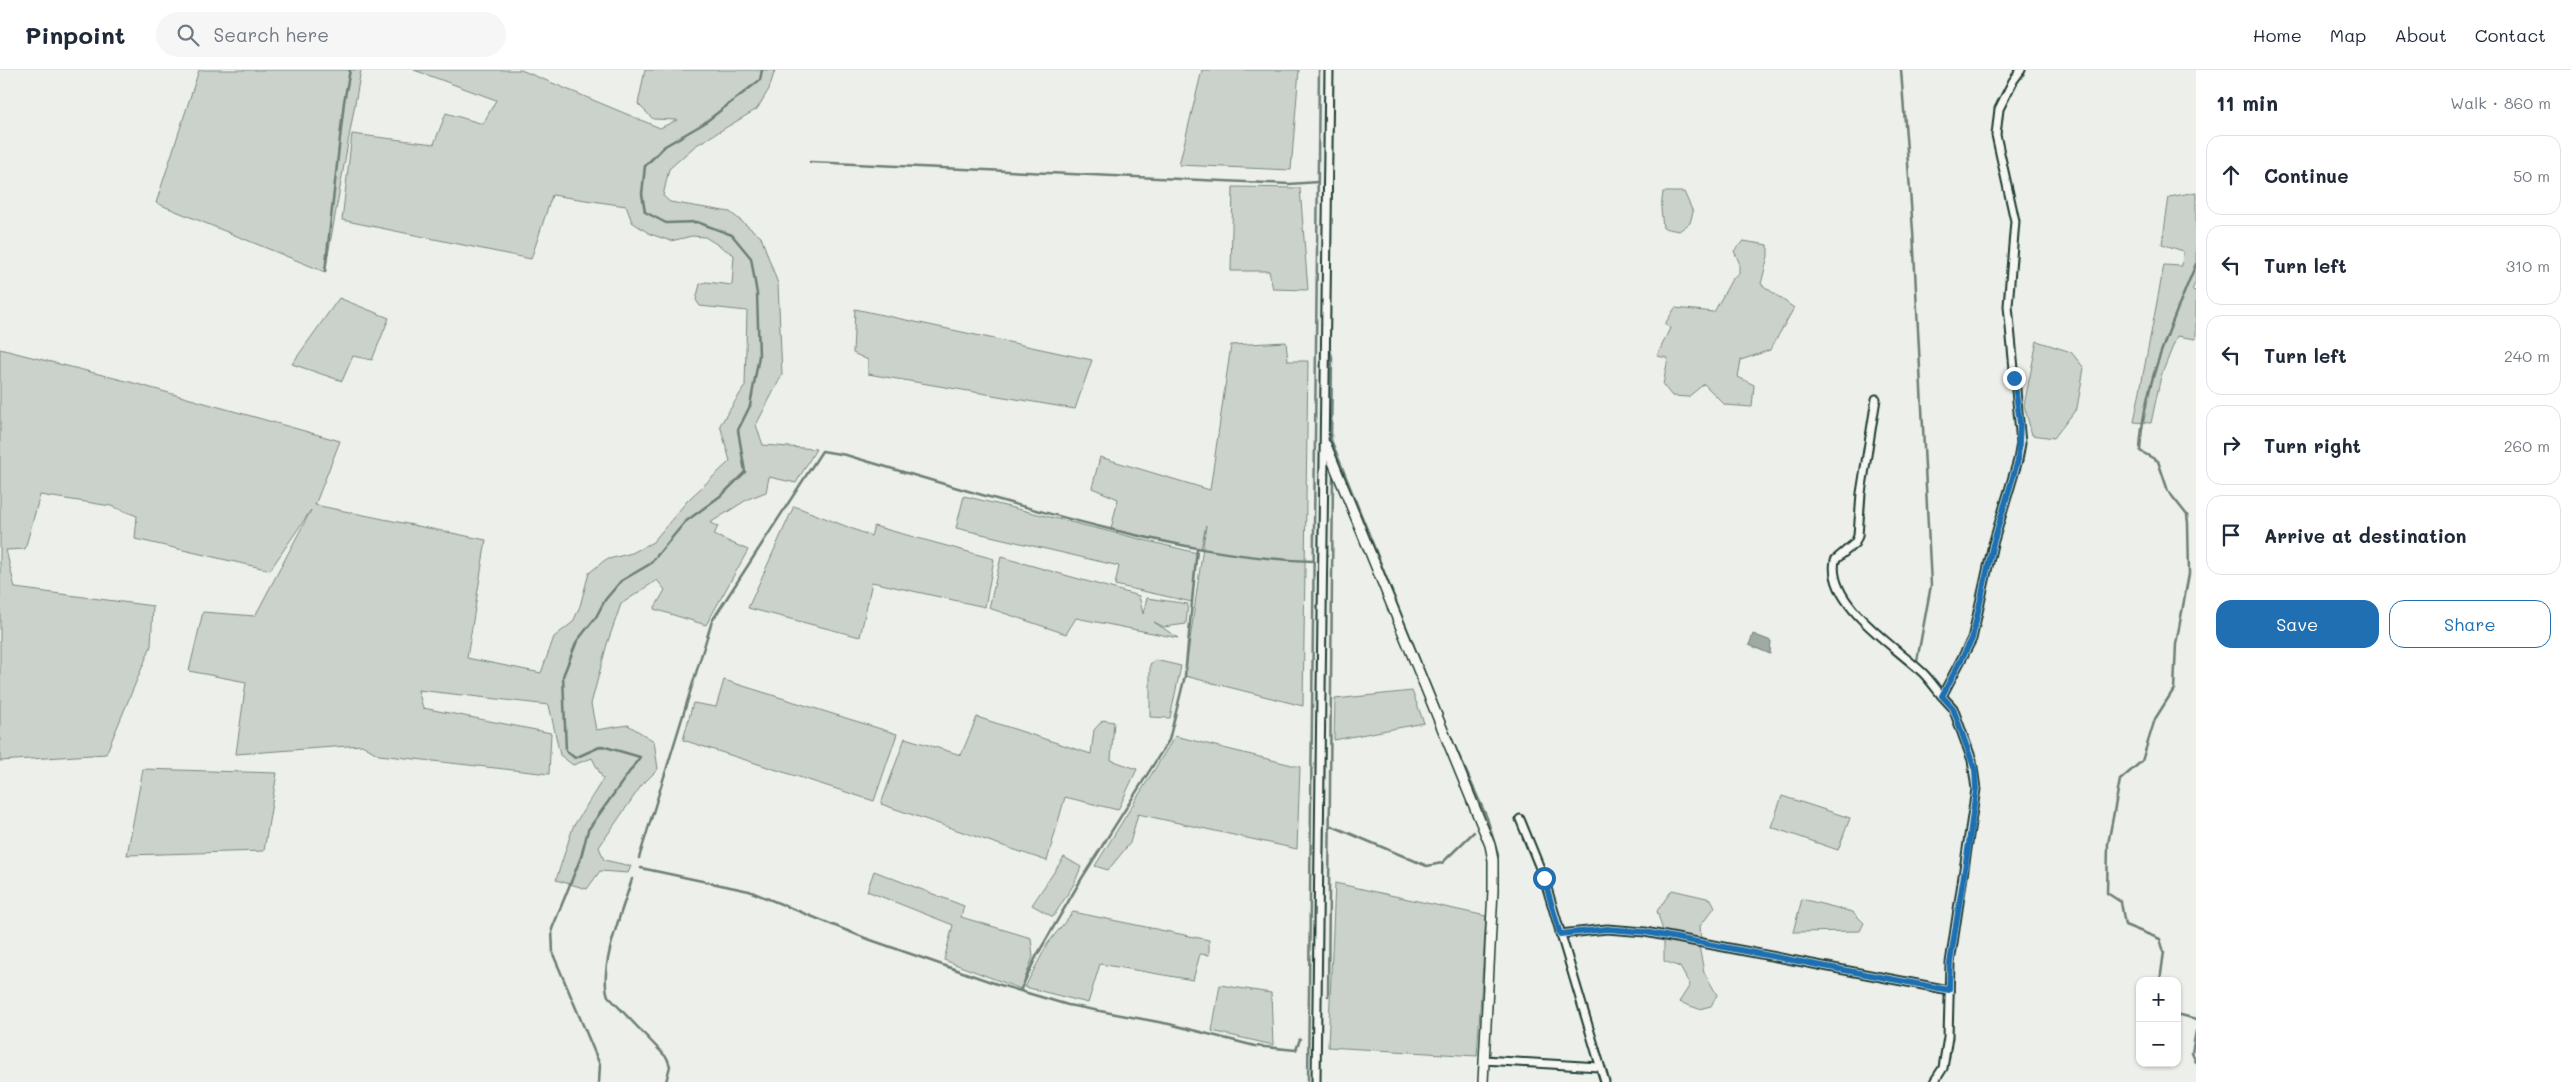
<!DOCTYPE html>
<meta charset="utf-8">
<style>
body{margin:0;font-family:Mali,sans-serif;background:#f6f6f7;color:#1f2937}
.controls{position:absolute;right:15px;bottom:15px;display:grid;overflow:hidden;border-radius:10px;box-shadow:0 1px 4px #0004}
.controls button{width:45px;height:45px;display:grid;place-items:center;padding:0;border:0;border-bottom:1px solid #e0e1e3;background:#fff;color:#1f2937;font:25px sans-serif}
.stop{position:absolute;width:15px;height:15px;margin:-11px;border:4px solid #1f6fb2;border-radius:50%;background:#fff}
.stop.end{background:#1f6fb2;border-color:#fff;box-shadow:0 1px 5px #0008}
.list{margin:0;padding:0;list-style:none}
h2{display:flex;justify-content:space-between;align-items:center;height:65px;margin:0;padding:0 20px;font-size:21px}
h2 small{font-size:16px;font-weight:400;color:#747a83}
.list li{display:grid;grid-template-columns:32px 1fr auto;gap:15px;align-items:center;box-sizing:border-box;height:80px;margin:0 10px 10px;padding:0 10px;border:1px solid #e0e1e3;border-radius:15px}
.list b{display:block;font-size:19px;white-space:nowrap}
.list em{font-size:16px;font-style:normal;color:#747a83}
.actions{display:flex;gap:10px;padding:15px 20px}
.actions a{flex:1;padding:11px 0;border:1px solid #1f6fb2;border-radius:15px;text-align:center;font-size:18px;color:#1f6fb2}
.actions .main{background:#1f6fb2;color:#fff}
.icon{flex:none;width:28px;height:28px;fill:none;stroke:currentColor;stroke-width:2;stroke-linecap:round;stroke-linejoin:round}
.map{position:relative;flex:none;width:2196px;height:1012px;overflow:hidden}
header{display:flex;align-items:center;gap:30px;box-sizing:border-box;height:70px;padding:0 25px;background:#fff;border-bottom:1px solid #e0e1e3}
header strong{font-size:24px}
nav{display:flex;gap:28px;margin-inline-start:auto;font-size:18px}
.search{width:350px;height:45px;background:#f6f6f7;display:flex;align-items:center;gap:12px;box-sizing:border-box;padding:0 18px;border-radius:28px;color:#747a83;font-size:19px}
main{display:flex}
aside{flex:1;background:#fff}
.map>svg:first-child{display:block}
</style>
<header>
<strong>Pinpoint</strong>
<div class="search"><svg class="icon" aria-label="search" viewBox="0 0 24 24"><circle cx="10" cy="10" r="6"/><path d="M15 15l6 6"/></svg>Search here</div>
<nav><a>Home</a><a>Map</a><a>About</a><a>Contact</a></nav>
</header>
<main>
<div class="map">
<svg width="2196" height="1012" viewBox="0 0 2196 1012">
<rect width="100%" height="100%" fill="#edefea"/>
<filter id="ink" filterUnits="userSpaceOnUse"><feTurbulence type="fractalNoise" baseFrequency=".02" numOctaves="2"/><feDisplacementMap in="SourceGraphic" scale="10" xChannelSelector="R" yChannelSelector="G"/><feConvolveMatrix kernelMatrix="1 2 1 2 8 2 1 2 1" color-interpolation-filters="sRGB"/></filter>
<g filter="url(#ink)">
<!-- green -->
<g fill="#cbd2cc" stroke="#758880">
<polygon points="199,0 361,0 325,202 156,133"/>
<polygon points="414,0 521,0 660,58 677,50 653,49 638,34 645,0 775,0 769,19 757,39 695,76 669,99 663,126 670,132 730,142 761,167 778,214 782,305 756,355 763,375 816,379 796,413 769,407 766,422 748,429 710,453 718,456 714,465 748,480 706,555 654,539 665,520 657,510 621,534 607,574 591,634 596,660 628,655 654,671 658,699 641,716 599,777 604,790 631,796 628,803 600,801 587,819 556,810 573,757 603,709 592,688 573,695 560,685 549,635 418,620 423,638 551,663 549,704 379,685 362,675 236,684 246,612 189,601 203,542 255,546 311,440 270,500 135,469 137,446 111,436 40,425 25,479 6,480 15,518 153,536 151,576 106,684 0,691 0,279 130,312 340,371 315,435 486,470 467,588 541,603 554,567 573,552 580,536 589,503 605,490 632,483 653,472 688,430 730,391 720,355 745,316 747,241 700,236 696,230 700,214 706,212 732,215 734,185 705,167 692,166 671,171 650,164 632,152 626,136 552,125 531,189 342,150 352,64 434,74 446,43 483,54 496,30"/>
<polygon points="1202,0 1299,0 1291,100 1179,95"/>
<polygon points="1233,117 1300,118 1308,220 1273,219 1269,201 1231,201"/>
<polygon points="1663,122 1684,122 1693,142 1690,153 1679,161 1663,158 1661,139"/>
<polygon points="2196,122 2196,211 2192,220 2196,221 2196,269 2177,266 2161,306 2151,353 2134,352 2164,195 2182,196 2183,181 2162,174 2169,127"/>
<polygon points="1743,171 1768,175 1768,186 1761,214 1794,238 1770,280 1741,290 1738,307 1754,315 1752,337 1725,335 1704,314 1688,327 1672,326 1663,315 1668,288 1657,286 1670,258 1665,254 1675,238 1714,242 1732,209 1739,204 1739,192 1734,181"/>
<polygon points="339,228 389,248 372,290 353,286 342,311 292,294"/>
<polygon points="855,239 1092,290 1075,339 868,304 868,290 853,283"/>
<polygon points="2037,271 2071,282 2084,298 2077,338 2054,368 2032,365 2024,335"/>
<polygon points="1286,272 1288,291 1308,291 1303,636 1185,606 1206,455 1201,479 1111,459 1118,429 1092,418 1100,387 1210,420 1231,275"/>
<polygon points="964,426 1197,483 1192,532 1115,515 1119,496 956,458"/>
<polygon points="794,436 871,466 874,456 994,489 985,537 872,512 860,567 748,538"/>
<polygon points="1001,487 1139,526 1143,544 1147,528 1188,534 1186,554 1164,557 1154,552 1178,568 1076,548 1066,564 989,538"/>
<polygon points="1155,590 1181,596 1170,648 1150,647 1150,594"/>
<polygon points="724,610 897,664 874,731 683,670 693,633 716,637"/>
<polygon points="1412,621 1424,653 1334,670 1335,629"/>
<polygon points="977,647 1091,684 1094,660 1103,650 1114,652 1111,690 1137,699 1118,740 1065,727 1047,791 881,734 905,668 961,685"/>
<polygon points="1175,666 1300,697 1297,779 1138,744 1130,773 1108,800 1095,796"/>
<polygon points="143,699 277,703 264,781 127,785"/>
<polygon points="1782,726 1850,748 1838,780 1771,757"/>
<polygon points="1064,787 1081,797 1074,814 1053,847 1032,835"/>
<polygon points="874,801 964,836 961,847 1031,868 1033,887 1021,919 944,890 953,855 867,821"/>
<polygon points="1335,813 1486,846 1477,986 1328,977"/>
<polygon points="1672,820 1711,829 1715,837 1700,856 1701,869 1663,861 1657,841"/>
<polygon points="1802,829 1853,842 1864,853 1860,861 1793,862"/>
<polygon points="1073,842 1209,870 1209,885 1200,884 1193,910 1100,894 1088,933 1025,917 1048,873"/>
<polygon points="1664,869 1699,876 1704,902 1717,925 1711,936 1699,939 1679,932 1690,915 1680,897 1664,891"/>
<polygon points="1220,915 1271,923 1273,975 1212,961"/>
</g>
<!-- water -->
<polygon fill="#9faaa4" stroke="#6c7e77" points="1753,564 1771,571 1770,584 1749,575"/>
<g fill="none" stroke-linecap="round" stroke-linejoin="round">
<!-- stream -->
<g stroke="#6c7e77" stroke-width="2.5">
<polyline points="1901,0 1913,161 1931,515 1917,591"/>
<polyline points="810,92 1289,114 1318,112"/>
<polyline points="325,202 344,32 350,0"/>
<polyline points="1328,273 1332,287 1331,370 1449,663 1487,748 1498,785 1497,793"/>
<polyline points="1329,759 1332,756 1427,796 1442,793 1474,762"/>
<path d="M639 788 712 551 822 381 846 385C931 410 1015 436 1101 457 1171 474 1240 489 1313 491"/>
<polyline points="641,798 749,821 865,868 997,914 1068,935 1169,954 1255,976 1296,980 1300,969"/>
<path d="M632 809C623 839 598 898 608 926L667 988 670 996 666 1012"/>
<path d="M2160 911 2164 882 2160 869 2125 855 2121 832 2107 823 2108 774 2120 710 2142 691 2155 649 2174 619 2176 574 2189 504 2188 453 2187 445 2168 421 2158 391 2140 381C2143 315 2171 255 2196 194"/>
<polyline points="1021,919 1036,887 1082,808 1169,670 1185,606 1197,479"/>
<polyline points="1328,926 1333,404"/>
<polyline points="2177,944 2196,949"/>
<polyline points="2196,961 2192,983 2196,992"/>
<polyline points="599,1012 600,995 553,884 552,859 581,787 588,760 640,687 602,676 575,688 566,681 563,606 577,571 596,547 605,530 621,511 650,494 685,452 723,424 745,402 738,360 750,336 759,286 757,224 751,188 732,165 697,152 666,153 645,142 642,124 645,96 665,76 703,54 760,10 762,0"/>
<polyline points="1308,1012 1319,0"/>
</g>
<!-- minor casing -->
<g stroke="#1f3d34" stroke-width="11">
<g id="minor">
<path d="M1876 329 1861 423 1858 466 1855 473 1835 490C1826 534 1895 576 1923 603 1930 610 1936 619 1942 626"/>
<polyline points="1520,749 1544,808 1605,1012"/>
<polyline points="1560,864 1607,859 1645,862 1949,920"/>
<polyline points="1484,990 1599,997"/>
<polyline points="1316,1012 1329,0"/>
<polyline points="1934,1012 1943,998 1948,967 1950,893 1976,719 1972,690 1953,638 1942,626 1972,569 1993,474 2018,390 2021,373 2008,236 2015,151 1996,65 1999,39 2013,11 2021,0"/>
</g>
</g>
<!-- tertiary casing -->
<g stroke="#1f3d34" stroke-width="12">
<polyline id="tertiary" points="1326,375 1490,775 1493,790 1493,820 1483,1012"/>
</g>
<!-- minor -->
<use href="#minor" stroke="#f6f6f2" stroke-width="7"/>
<!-- tertiary -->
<use href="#tertiary" stroke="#f6f6f2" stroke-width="9"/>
</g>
</g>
<g fill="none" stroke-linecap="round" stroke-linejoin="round" filter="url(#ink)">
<!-- route -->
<polyline stroke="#1f6fb2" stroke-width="6" points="1544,808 1560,864 1607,859 1645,862 1949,920 1950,893 1969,773 1976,719 1975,700 1953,638 1942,626 1972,569 1993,474 2018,390 2020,353 2014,308"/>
</g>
</svg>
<div class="controls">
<button>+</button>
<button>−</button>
</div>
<div class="stop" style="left:1544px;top:808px"></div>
<div class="stop end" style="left:2014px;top:308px"></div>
</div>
<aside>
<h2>11 min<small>Walk · 860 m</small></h2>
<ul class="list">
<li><svg class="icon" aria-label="ahead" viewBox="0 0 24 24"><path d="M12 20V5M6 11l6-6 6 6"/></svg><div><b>Continue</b></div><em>50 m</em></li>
<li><svg class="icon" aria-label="left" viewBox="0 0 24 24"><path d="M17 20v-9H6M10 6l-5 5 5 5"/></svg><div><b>Turn left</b></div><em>310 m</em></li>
<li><svg class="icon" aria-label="left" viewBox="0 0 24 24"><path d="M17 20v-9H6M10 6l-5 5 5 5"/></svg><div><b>Turn left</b></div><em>240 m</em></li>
<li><svg class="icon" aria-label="right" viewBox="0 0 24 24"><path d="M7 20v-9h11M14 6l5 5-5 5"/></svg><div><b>Turn right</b></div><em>260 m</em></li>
<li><svg class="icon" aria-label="arrive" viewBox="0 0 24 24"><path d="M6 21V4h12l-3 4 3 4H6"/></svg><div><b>Arrive at destination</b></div></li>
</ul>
<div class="actions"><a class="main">Save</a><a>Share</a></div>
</aside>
</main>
